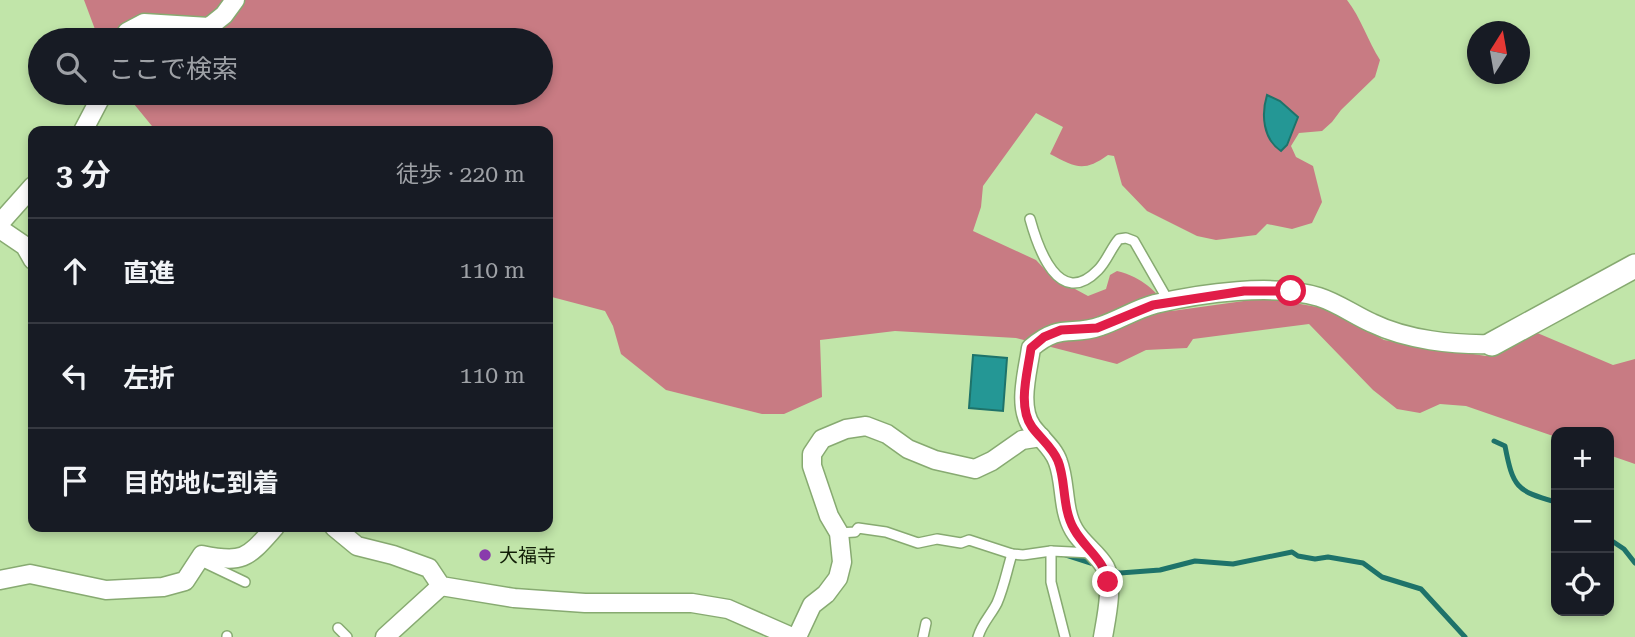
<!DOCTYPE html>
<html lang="ja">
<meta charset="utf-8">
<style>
body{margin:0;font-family:"Roboto Serif","Noto Sans JP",serif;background:#242831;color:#f1f3f6}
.controls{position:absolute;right:21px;bottom:21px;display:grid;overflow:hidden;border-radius:14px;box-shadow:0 4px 10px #0003}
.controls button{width:63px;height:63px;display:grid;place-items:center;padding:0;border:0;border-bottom:2px solid #363941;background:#171b24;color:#f1f3f6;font:35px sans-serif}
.compass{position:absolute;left:1467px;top:21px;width:63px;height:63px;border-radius:50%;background:#171b24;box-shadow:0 4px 10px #0003;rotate:11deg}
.stop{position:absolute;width:21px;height:21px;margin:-16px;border:5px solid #e11d48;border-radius:50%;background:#fff}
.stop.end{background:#e11d48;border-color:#fff;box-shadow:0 2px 7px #0008}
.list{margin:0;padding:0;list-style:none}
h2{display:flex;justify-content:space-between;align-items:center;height:91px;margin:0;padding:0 28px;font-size:30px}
h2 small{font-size:23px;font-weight:400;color:#9ea1a6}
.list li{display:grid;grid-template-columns:46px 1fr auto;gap:21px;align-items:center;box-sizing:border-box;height:105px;padding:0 28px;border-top:2px solid #363941}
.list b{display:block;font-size:26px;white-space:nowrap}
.list em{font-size:23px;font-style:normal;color:#9ea1a6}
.icon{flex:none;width:38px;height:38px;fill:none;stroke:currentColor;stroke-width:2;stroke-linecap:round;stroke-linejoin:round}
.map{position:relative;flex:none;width:1635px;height:637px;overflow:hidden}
.search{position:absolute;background:#171b24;box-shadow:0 4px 10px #0003;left:28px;top:28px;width:525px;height:77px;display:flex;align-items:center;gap:18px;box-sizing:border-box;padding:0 24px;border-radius:38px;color:#9ea1a6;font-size:26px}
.panel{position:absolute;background:#171b24;box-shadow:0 4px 10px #0003;left:28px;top:126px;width:525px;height:406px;border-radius:14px}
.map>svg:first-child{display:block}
</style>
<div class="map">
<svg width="1635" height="637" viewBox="0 0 1635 637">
<rect width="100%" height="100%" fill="#c1e5a9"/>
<!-- forest -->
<path fill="#c87b83" d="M84 0H1347C1361 18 1368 41 1380 60L1375 77 1341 110 1332 122 1322 131 1299 133 1291 146 1296 157 1313 166 1322 202 1312 223 1292 229 1267 224 1256 235 1216 240 1197 236 1147 211 1122 185 1114 156 1108 155C1083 173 1075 167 1050 154L1063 127 1036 113 983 186 981 207 973 231 1036 260 1051 276 1088 296 1106 289 1110 275 1117 271C1144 278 1154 290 1172 311L1265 298 1329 309 1384 340 1486 356 1535 332 1613 365 1635 359V464L1609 455V432H1556V437L1466 406 1440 404 1420 413 1397 409 1373 390 1309 324 1193 339 1187 348 1146 350 1117 364 1016 338 895 331 820 340 822 397 784 414H762L666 390 621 354 613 326 605 311 548 296V131H156L125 93H541V40H99Z"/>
<!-- water -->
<g fill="#249795" stroke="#1e736a" stroke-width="2">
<path d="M1267 95 1280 101 1298 117 1287 145 1281 151C1263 139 1261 115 1267 95Z"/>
<polygon points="973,355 1007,358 1003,411 969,408"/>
</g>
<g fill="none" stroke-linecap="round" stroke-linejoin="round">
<!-- stream -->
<g stroke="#1e736a" stroke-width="5">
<path d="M1494 441 1505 446C1513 487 1516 491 1556 502"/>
<polyline points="1609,539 1624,549 1635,563"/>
<polyline points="1066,555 1097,565"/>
<polyline points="1109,569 1120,573 1160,570 1195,561 1233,564 1292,552 1298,556 1315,559 1328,557 1363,563 1382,577 1421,589 1465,637"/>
</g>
<!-- service casing -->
<g stroke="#87aa71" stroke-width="12">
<g id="service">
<path d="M1030 219C1038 248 1059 310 1098 270 1107 261 1111 248 1119 239L1126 238 1134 241 1169 302"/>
<polyline points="839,533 855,532 858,528 886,532 918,543 937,539 961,543 969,540 1012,554 1023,555 1051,551 1092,553"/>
<polyline points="1051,551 1051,582 1065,637"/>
<polyline points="201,561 245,582"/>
<polyline points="338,628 347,637"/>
<polyline points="227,636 227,637"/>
<polyline points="923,637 926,623"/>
<path d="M978 637C982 623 991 615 997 603 1004 587 1007 570 1012 554"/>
</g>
</g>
<!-- minor casing -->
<g stroke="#87aa71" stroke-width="21">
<g id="minor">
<polyline points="123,40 127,32 144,23 209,27 224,15 235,0"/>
<polyline points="83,131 103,93"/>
<polyline points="0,223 33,186"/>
<polyline points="0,229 25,246 33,260"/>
<polyline points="334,527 357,546 393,555 429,568 441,586 514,598 585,603 692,603 728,609 792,637"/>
<path d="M0 580 30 574 106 590 163 587 185 581 202 555C245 564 248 557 275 527"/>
<polyline points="385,637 441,586"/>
<polyline points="797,637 812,605 826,594 838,578 842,562 839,533 829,516 812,466 812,454 822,439 846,429 866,426 887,434 908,449 935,460 975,469 992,461 1022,440 1041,437"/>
<path d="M1103 637C1106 619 1114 584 1105 567 1098 554 1082 544 1074 530 1062 510 1066 483 1058 462 1054 449 1040 438 1032 427 1017 406 1028 371 1031 348 1061 322 1071 337 1101 326 1119 320 1136 309 1155 304 1202 293 1273 283 1319 297 1338 303 1354 315 1372 323 1407 340 1453 345 1492 344"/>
</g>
</g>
<!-- tertiary casing -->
<g stroke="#87aa71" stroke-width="26">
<polyline id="tertiary" points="1492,344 1635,266"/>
</g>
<!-- service -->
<use href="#service" stroke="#fff" stroke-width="9"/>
<!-- minor -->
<use href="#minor" stroke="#fff" stroke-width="18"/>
<!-- tertiary -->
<use href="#tertiary" stroke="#fff" stroke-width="23"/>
</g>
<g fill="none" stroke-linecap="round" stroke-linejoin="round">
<!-- route -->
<path stroke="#e11d48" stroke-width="9" d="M1108 582C1104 559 1085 549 1074 529 1062 509 1066 480 1058 461 1053 448 1040 438 1032 427 1017 406 1028 371 1031 348L1044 337 1061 330 1097 328 1153 305 1244 291H1291"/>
</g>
<!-- markers -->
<circle fill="#893bac" stroke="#c1e5a9" stroke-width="2.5" cx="485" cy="555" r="7"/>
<g text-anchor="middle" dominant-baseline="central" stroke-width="5" stroke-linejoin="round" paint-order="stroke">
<!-- poi labels -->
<g font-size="19" fill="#111e07" stroke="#c1e5a9" text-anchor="start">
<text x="499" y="555">大福寺</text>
</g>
</g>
</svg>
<div class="controls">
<button>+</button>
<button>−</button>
<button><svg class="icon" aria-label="locate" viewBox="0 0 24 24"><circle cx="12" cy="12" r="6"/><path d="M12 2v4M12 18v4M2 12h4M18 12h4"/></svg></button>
</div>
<svg class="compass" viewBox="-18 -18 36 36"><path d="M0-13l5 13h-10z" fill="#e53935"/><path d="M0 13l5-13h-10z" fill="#9ea1a6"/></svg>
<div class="stop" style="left:1291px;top:291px"></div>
<div class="stop end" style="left:1108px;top:582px"></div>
<div class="search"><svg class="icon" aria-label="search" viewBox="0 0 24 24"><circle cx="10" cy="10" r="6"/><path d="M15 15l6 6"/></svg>ここで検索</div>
<section class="panel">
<h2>3 分<small>徒歩 · 220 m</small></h2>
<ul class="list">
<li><svg class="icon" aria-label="ahead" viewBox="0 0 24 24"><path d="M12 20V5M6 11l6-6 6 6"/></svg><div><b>直進</b></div><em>110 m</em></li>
<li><svg class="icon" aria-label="left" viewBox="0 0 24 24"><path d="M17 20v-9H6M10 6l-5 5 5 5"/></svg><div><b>左折</b></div><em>110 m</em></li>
<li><svg class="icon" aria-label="arrive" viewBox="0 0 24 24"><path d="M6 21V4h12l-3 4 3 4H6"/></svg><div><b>目的地に到着</b></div></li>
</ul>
</section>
</div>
